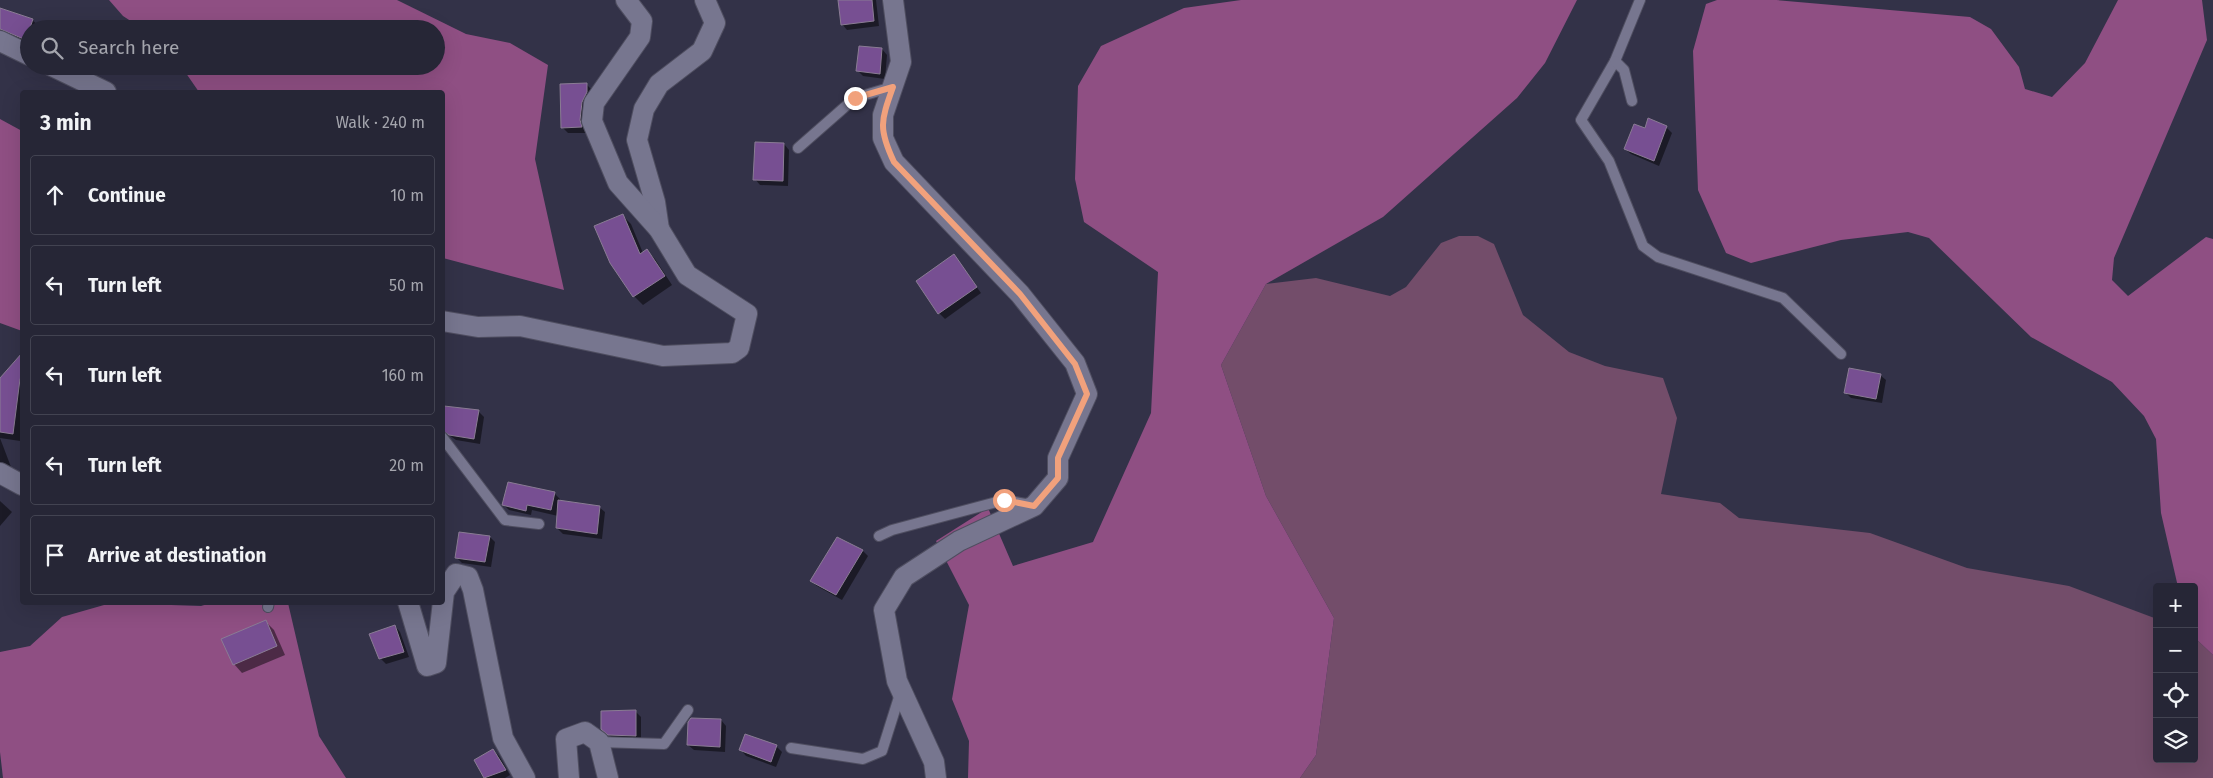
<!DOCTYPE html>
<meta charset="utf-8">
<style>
body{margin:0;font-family:"Fira Sans",sans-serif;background:#2e2e3e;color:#f1f3f6}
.controls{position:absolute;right:15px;bottom:15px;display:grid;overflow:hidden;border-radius:5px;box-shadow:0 5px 20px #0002}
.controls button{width:45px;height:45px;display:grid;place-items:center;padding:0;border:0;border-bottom:1px solid #424351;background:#262636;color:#f1f3f6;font:25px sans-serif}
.stop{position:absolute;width:15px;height:15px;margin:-11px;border:4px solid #f1a17c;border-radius:50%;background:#fff}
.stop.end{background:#f1a17c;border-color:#fff;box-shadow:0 1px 5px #0008}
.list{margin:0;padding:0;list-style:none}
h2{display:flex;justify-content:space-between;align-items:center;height:65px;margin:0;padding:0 20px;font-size:21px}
h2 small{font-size:16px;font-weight:400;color:#a4a5ad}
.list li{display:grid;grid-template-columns:32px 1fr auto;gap:15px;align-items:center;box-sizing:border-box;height:80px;margin:0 10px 10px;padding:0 10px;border:1px solid #424351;border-radius:5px}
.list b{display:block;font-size:19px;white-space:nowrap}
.list em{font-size:16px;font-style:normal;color:#a4a5ad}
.icon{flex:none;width:28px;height:28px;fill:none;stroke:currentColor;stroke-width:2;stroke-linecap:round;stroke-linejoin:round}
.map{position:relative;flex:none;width:2213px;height:778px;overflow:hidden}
.search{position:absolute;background:#262636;box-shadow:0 5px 20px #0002;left:20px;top:20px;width:425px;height:55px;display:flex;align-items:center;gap:12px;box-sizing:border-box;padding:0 18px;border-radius:28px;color:#a4a5ad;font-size:19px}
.panel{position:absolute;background:#262636;box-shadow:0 5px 20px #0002;left:20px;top:90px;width:425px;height:515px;border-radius:5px}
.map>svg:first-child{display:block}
</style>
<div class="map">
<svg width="2213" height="778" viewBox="0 0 2213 778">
<rect width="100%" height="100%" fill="#333248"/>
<!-- green -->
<polygon fill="#734d6a" points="1459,236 1478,236 1494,244 1523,315 1569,352 1605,366 1663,378 1677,418 1661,494 1720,503 1739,518 1870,533 1967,568 2069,586 2157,619 2157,759 2194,759 2194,637 2213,655 2213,778 1300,778 1316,755 1334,618 1266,496 1221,365 1266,284 1316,278 1390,296 1406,287 1441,243"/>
<!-- forest -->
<g fill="#8f4f83">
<polygon points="109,0 397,0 466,34 510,43 548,65 535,159 564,290 443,258 442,92 199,92 181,66 436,66 436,29 143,29 123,16"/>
<polygon points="1241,0 1577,0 1545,63 1517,98 1383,217 1266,284 1221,365 1266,496 1334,618 1316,755 1300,778 968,778 969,741 952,699 969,605 936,541 988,508 1013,566 1093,542 1151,413 1158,272 1084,222 1075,179 1078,86 1101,46 1184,8"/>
<polygon points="1717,0 1776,0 1970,17 1991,29 2019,67 2025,89 2052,97 2085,63 2118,0 2202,0 2207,40 2114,258 2112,280 2128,296 2206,237 2213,239 2213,655 2194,637 2194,587 2178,587 2161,513 2156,439 2144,416 2112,382 2031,337 1929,238 1908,232 1841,240 1751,263 1726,253 1698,190 1693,51 1706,4"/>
<polygon points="0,119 22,131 22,331 0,323"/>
<polygon points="214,602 288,603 319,736 346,778 3,778 0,752 0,652 30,646 62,617 111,603 201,606"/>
</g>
<!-- shadow -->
<g fill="#0007">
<polygon points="839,0 876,0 879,26 847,30 842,24"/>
<polygon points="0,10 32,20 38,25 37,29 29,29 29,44 11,35 0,35"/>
<polygon points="882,49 887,55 885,79 863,76 858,71"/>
<polygon points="587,85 592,90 587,133 568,133 562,127"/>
<polygon points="1666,127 1672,133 1659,166 1631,154 1625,149 1645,130"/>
<polygon points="784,144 789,150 788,186 760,185 755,179"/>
<polygon points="622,215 631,224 643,253 647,251 655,259 672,285 643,305 634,296 611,263"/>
<polygon points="954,256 981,293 945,319 939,313"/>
<polygon points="18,360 22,365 22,420 20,441 0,438 11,467 0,471 0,380"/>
<polygon points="1880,375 1886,380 1882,403 1851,398 1846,393"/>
<polygon points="478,411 484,417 480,444 456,440 442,430 442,426"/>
<polygon points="555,494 560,499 560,502 599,507 605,512 602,539 563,534 557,528 558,516 532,510 531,515 509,510 504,505"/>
<polygon points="0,501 12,512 0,526"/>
<polygon points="490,537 495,542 491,567 462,563 457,558"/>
<polygon points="863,551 868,556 842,600 817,586 811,581"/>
<polygon points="265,621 274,630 285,655 242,673 234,664"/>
<polygon points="395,626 400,632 409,657 386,664 380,658"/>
<polygon points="635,711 641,717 641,741 615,741 602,728"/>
<polygon points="721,720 726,726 725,752 694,750 688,745"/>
<polygon points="776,746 782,752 776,767 746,756 741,750"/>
<polygon points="493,750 499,756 510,775 505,778 486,778 476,760"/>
</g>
<!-- building -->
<g fill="#774f92" stroke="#8a7c94">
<polygon points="838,0 872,0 874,21 841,25"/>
<polygon points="0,8 33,19 26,40 0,29"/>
<polygon points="859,46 882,48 880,74 856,71"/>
<polygon points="587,83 587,92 582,102 580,120 582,127 561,128 560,84"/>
<polygon points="1648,118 1667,126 1654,161 1624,149 1634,124 1645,128"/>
<polygon points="755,142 784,143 783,181 753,180"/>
<polygon points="623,214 640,254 647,249 665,276 633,297 610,263 594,226"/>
<polygon points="954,254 977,287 938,314 916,281"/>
<polygon points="22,353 22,376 20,379 13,434 0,432 0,378"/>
<polygon points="1849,368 1881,374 1876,399 1844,393"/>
<polygon points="444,406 479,410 474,439 449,435 442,430"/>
<polygon points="508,482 555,492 551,510 527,505 526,511 502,505"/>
<polygon points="558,500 600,506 597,534 556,528"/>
<polygon points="459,532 490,536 485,562 455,558"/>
<polygon points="837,537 863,550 836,595 810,581"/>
<polygon points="266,620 277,646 233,665 221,639"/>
<polygon points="395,625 404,652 379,659 369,634"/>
<polygon points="636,710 636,736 608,735 601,729 601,711"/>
<polygon points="691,718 721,719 720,747 687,745 688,722"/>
<polygon points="745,734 777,745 771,762 739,750"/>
<polygon points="493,749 506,770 484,778 474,760"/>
</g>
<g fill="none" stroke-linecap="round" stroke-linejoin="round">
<!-- service casing -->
<g stroke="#4f4e60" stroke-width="12">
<g id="service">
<polyline points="1640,0 1615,61 1581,120 1609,161 1643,246 1658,257 1783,298 1841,354"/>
<polyline points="1615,61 1624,70 1632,101"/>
<polyline points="798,148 855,98 892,87"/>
<polyline points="442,437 505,520 539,524"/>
<polyline points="879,536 892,530 1004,500 1031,505"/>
<polyline points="268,607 269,602"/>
<polyline points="599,742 664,744 688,710"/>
<polyline points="791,748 863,759 882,751 900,694"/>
</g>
</g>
<!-- minor casing -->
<g stroke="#4f4e60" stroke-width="22">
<g id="minor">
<polyline points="893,0 901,62 883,115 883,138 894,162 1020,294 1075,363 1087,394 1058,458 1058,478 1034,506 959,541 904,577 884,610 897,681 934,762 936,778"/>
<polyline points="0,41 29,55"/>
<polyline points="52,66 106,92"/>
<polyline points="659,229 655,202 637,140 644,109 659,84 702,51 715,23 705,0"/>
<polyline points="442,321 478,327 520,326 663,356 732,353 739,348 747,314 687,275 659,229 618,183 592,121 594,103 640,37 642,21 626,0"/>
<polyline points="0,473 22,485"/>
<polyline points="408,602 427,666 436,663 444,592 456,574 468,577 473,590 503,738 525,778"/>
<polyline points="569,778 566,739 585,732 599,742 608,778"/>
</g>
</g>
<!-- service -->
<use href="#service" stroke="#77768f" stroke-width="10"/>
<!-- minor -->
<use href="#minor" stroke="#77768f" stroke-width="20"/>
</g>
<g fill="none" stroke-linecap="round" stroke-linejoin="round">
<!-- route -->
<path stroke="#f1a17c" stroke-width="6" d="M855 98 893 87C881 121 878 128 894 162L1020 294 1075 364 1087 394 1058 458V478L1034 506 1004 500"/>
</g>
</svg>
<div class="controls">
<button>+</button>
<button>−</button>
<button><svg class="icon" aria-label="locate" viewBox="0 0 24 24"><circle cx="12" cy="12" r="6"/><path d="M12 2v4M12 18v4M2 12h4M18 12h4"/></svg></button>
<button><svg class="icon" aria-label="layers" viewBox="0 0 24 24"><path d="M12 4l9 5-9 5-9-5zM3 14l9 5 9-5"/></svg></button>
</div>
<div class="stop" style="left:1004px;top:500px"></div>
<div class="stop end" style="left:855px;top:98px"></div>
<div class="search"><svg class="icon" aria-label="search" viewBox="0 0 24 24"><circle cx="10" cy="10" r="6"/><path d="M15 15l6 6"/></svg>Search here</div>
<section class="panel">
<h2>3 min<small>Walk · 240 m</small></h2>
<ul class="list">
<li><svg class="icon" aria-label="ahead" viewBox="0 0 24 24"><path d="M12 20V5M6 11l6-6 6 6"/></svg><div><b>Continue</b></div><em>10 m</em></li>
<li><svg class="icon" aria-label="left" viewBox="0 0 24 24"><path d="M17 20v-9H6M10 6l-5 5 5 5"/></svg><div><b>Turn left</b></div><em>50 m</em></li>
<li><svg class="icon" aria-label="left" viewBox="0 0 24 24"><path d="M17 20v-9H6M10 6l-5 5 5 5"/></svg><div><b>Turn left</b></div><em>160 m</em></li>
<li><svg class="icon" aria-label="left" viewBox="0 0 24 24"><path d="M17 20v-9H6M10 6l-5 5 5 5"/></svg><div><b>Turn left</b></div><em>20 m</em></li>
<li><svg class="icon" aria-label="arrive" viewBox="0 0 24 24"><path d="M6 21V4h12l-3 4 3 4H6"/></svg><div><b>Arrive at destination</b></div></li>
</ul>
</section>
</div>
